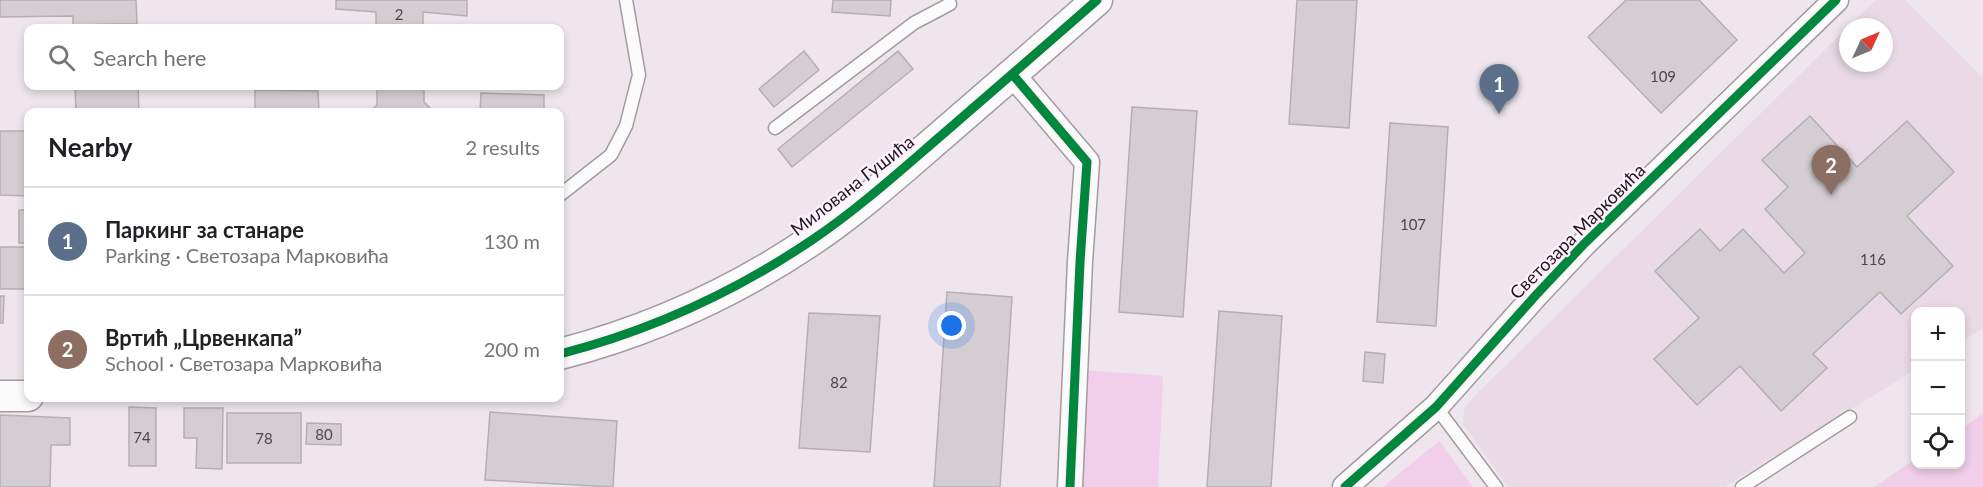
<!DOCTYPE html>
<meta charset="utf-8">
<style>
body{margin:0;font-family:Lato,sans-serif;background:#f6f6f6;color:#202124}
.controls{position:absolute;right:18px;bottom:18px;display:grid;overflow:hidden;border-radius:12px;box-shadow:0 3px 9px #0003}
.controls button{width:54px;height:54px;display:grid;place-items:center;padding:0;border:0;border-bottom:2px solid #e0e0e0;background:#fff;color:#202124;font:30px sans-serif}
.compass{position:absolute;left:1839px;top:18px;width:54px;height:54px;border-radius:50%;background:#fff;box-shadow:0 3px 9px #0003;rotate:46deg}
.you{position:absolute;left:952px;top:326px;width:21px;height:21px;margin:-15px;border:4px solid #fff;border-radius:50%;background:#1a73e8;box-shadow:0 0 0 9px #1a73e833}
.badge{display:grid;place-items:center;width:39px;height:39px;border-radius:50%;background:#b45309;color:#fff;font-size:20px;font-weight:700}
.pin{position:absolute;translate:-50% -50px;filter:drop-shadow(0 2px 3px #0008)}
.pin::after{content:'';position:absolute;top:32px;width:21px;height:18px;background:inherit;clip-path:polygon(0 0,100% 0,50% 100%)}
.list{margin:0;padding:0;list-style:none}
h2{display:flex;justify-content:space-between;align-items:center;height:78px;margin:0;padding:0 24px;font-size:26px}
h2 small{font-size:20px;font-weight:400;color:#757577}
.list li{display:grid;grid-template-columns:39px 1fr auto;gap:18px;align-items:center;box-sizing:border-box;height:108px;padding:0 24px;border-top:2px solid #e0e0e0}
.list b{display:block;font-size:22px;white-space:nowrap}
.list p{margin:0;font-size:20px;white-space:nowrap;color:#757577}
.list em{font-size:20px;font-style:normal;color:#757577}
.icon{flex:none;width:33px;height:33px;fill:none;stroke:currentColor;stroke-width:2;stroke-linecap:round;stroke-linejoin:round}
.map{position:relative;flex:none;width:1983px;height:487px;overflow:hidden}
.search{position:absolute;background:#fff;box-shadow:0 3px 9px #0003;left:24px;top:24px;width:540px;height:66px;display:flex;align-items:center;gap:15px;box-sizing:border-box;padding:0 21px;border-radius:12px;color:#757577;font-size:22px}
.panel{position:absolute;background:#fff;box-shadow:0 3px 9px #0003;left:24px;top:108px;width:540px;height:294px;border-radius:12px}
.map>svg:first-child{display:block}
</style>
<div class="map">
<svg width="1983" height="487" viewBox="0 0 1983 487">
<rect width="100%" height="100%" fill="#eee6ec"/>
<!-- built -->
<polygon fill="#e9dae6" points="1876,0 1905,0 1983,78 1983,328 1961,342 1960,312 1916,312 1915,370 1724,487 1508,487 1463,424 1464,410 1471,400 1848,27 1848,63 1884,63 1884,27 1848,27"/>
<!-- green -->
<g fill="#f1ceea">
<polygon points="1085,370 1163,376 1158,487 1079,487"/>
<polygon points="1983,413 1983,487 1875,487 1915,459 1916,464 1960,464 1961,429"/>
<polygon points="1439,441 1473,487 1383,487"/>
</g>
<!-- building -->
<g fill="#d4ced3" stroke="#b5aeb3" stroke-width="1.5">
<polygon points="0,0 136,0 137,24 73,25 73,16 0,17"/>
<polygon points="336,0 467,0 467,16 423,12 423,28 376,28 376,12 336,9"/>
<polygon points="833,0 891,0 890,16 832,12"/>
<polygon points="1297,0 1357,0 1349,128 1289,124"/>
<polygon points="1626,0 1699,0 1737,40 1661,113 1588,37"/>
<polygon points="137,24 137,28 74,28 73,25"/>
<polygon points="804,51 819,70 774,107 759,89"/>
<polygon points="898,51 913,69 792,167 778,149"/>
<polygon points="75,86 138,86 139,112 76,112"/>
<polygon points="377,86 424,86 424,102 434,112 473,112 369,112 377,105"/>
<polygon points="255,90 318,91 319,112 255,112"/>
<polygon points="481,93 544,95 544,112 480,112"/>
<polygon points="1132,107 1197,111 1183,317 1119,312"/>
<polygon points="1810,116 1857,167 1907,121 1954,172 1907,216 1953,266 1901,314 1880,292 1813,354 1827,368 1781,411 1740,366 1697,405 1654,359 1699,318 1655,271 1700,229 1720,251 1743,229 1784,273 1805,253 1765,209 1788,187 1762,160"/>
<polygon points="1390,123 1448,127 1436,326 1377,322"/>
<polygon points="0,131 28,131 28,196 0,195"/>
<rect x="19" y="210" width="9" height="33"/>
<rect x="0" y="247" width="28" height="42"/>
<polygon points="947,292 1012,297 1000,487 934,487"/>
<polygon points="0,296 4,296 3,323 0,323"/>
<polygon points="1219,311 1282,316 1271,487 1207,487"/>
<polygon points="809,313 880,316 870,452 799,448"/>
<polygon points="1365,352 1385,354 1383,383 1363,381"/>
<polygon points="129,407 156,408 156,466 129,466"/>
<polygon points="184,408 223,408 222,469 196,468 197,438 184,438"/>
<polygon points="490,412 617,421 613,487 485,480"/>
<rect x="227" y="413" width="74" height="50"/>
<polygon points="0,415 70,418 70,445 51,445 50,487 0,487"/>
<polygon points="307,423 341,424 341,445 306,444"/>
</g>
<g fill="none" stroke-linecap="round" stroke-linejoin="round">
<!-- service casing -->
<g stroke="#a29ca1" stroke-width="15">
<g id="service">
<polyline points="775,128 914,23 950,4"/>
<polyline points="560,195 611,155 626,126 639,75 626,0"/>
<polyline points="1436,407 1496,487"/>
<polyline points="1742,487 1850,417"/>
</g>
</g>
<!-- minor casing -->
<g stroke="#a29ca1" stroke-width="27">
<g id="minor">
<polyline points="1013,75 1087,162 1080,262 1070,487"/>
<polyline points="1345,487 1436,407 1536,295 1584,244 1836,0"/>
</g>
</g>
<!-- tertiary casing -->
<g stroke="#a29ca1" stroke-width="33">
<g id="tertiary">
<path d="M560 354C649 331 735 292 812 240 858 209 900 171 943 134 994 90 1046 45 1097 0"/>
<polyline points="0,396 28,396"/>
</g>
</g>
<!-- service -->
<use href="#service" stroke="#fcfbfc" stroke-width="12"/>
<!-- minor -->
<use href="#minor" stroke="#fcfbfc" stroke-width="24"/>
<!-- tertiary -->
<use href="#tertiary" stroke="#fcfbfc" stroke-width="30"/>
<!-- cycleway casing -->
<g stroke="#fff0fb" stroke-width="13">
<g id="cycleway">
<polyline points="1013,75 1087,162 1080,262 1070,487"/>
<path d="M560 354C649 331 735 292 812 240 858 209 900 171 943 134 994 90 1046 45 1097 0"/>
<polyline points="1345,487 1436,407 1536,295 1584,244 1836,0"/>
</g>
</g>
<!-- cycleway -->
<use href="#cycleway" stroke="#00873e" stroke-width="9"/>
</g>
<g text-anchor="middle" dominant-baseline="central" stroke-width="4.5" stroke-linejoin="round" paint-order="stroke">
<!-- number labels -->
<g font-size="15" fill="#4b464a">
<text x="399" y="14">2</text>
<text x="1663" y="76">109</text>
<text x="1413" y="224">107</text>
<text x="1873" y="259">116</text>
<text x="839" y="382">82</text>
<text x="324" y="434">80</text>
<text x="142" y="437">74</text>
<text x="264" y="438">78</text>
</g>
<!-- street labels -->
<g font-size="18" fill="#1d181c" stroke="#fff0fb">
<text transform="translate(852 185) rotate(-38)">Милована Гушића</text>
<text transform="translate(1577 231) rotate(-45)">Светозара Марковића</text>
</g>
</g>
</svg>
<div class="controls">
<button>+</button>
<button>−</button>
<button><svg class="icon" aria-label="locate" viewBox="0 0 24 24"><circle cx="12" cy="12" r="6"/><path d="M12 2v4M12 18v4M2 12h4M18 12h4"/></svg></button>
</div>
<svg class="compass" viewBox="-18 -18 36 36"><path d="M0-13l5 13h-10z" fill="#e53935"/><path d="M0 13l5-13h-10z" fill="#757577"/></svg>
<div class="you"></div>
<div class="pin badge" style="left:1499px;top:114px;background:#5c6f8a">1</div>
<div class="pin badge" style="left:1831px;top:195px;background:#8d6e63">2</div>
<div class="search"><svg class="icon" aria-label="search" viewBox="0 0 24 24"><circle cx="10" cy="10" r="6"/><path d="M15 15l6 6"/></svg>Search here</div>
<section class="panel">
<h2>Nearby<small>2 results</small></h2>
<ul class="list">
<li><span class="badge" style="background:#5c6f8a">1</span><div><b>Паркинг за станаре</b><p>Parking · Светозара Марковића</p></div><em>130 m</em></li>
<li><span class="badge" style="background:#8d6e63">2</span><div><b>Вртић „Црвенкапа”</b><p>School · Светозара Марковића</p></div><em>200 m</em></li>
</ul>
</section>
</div>
